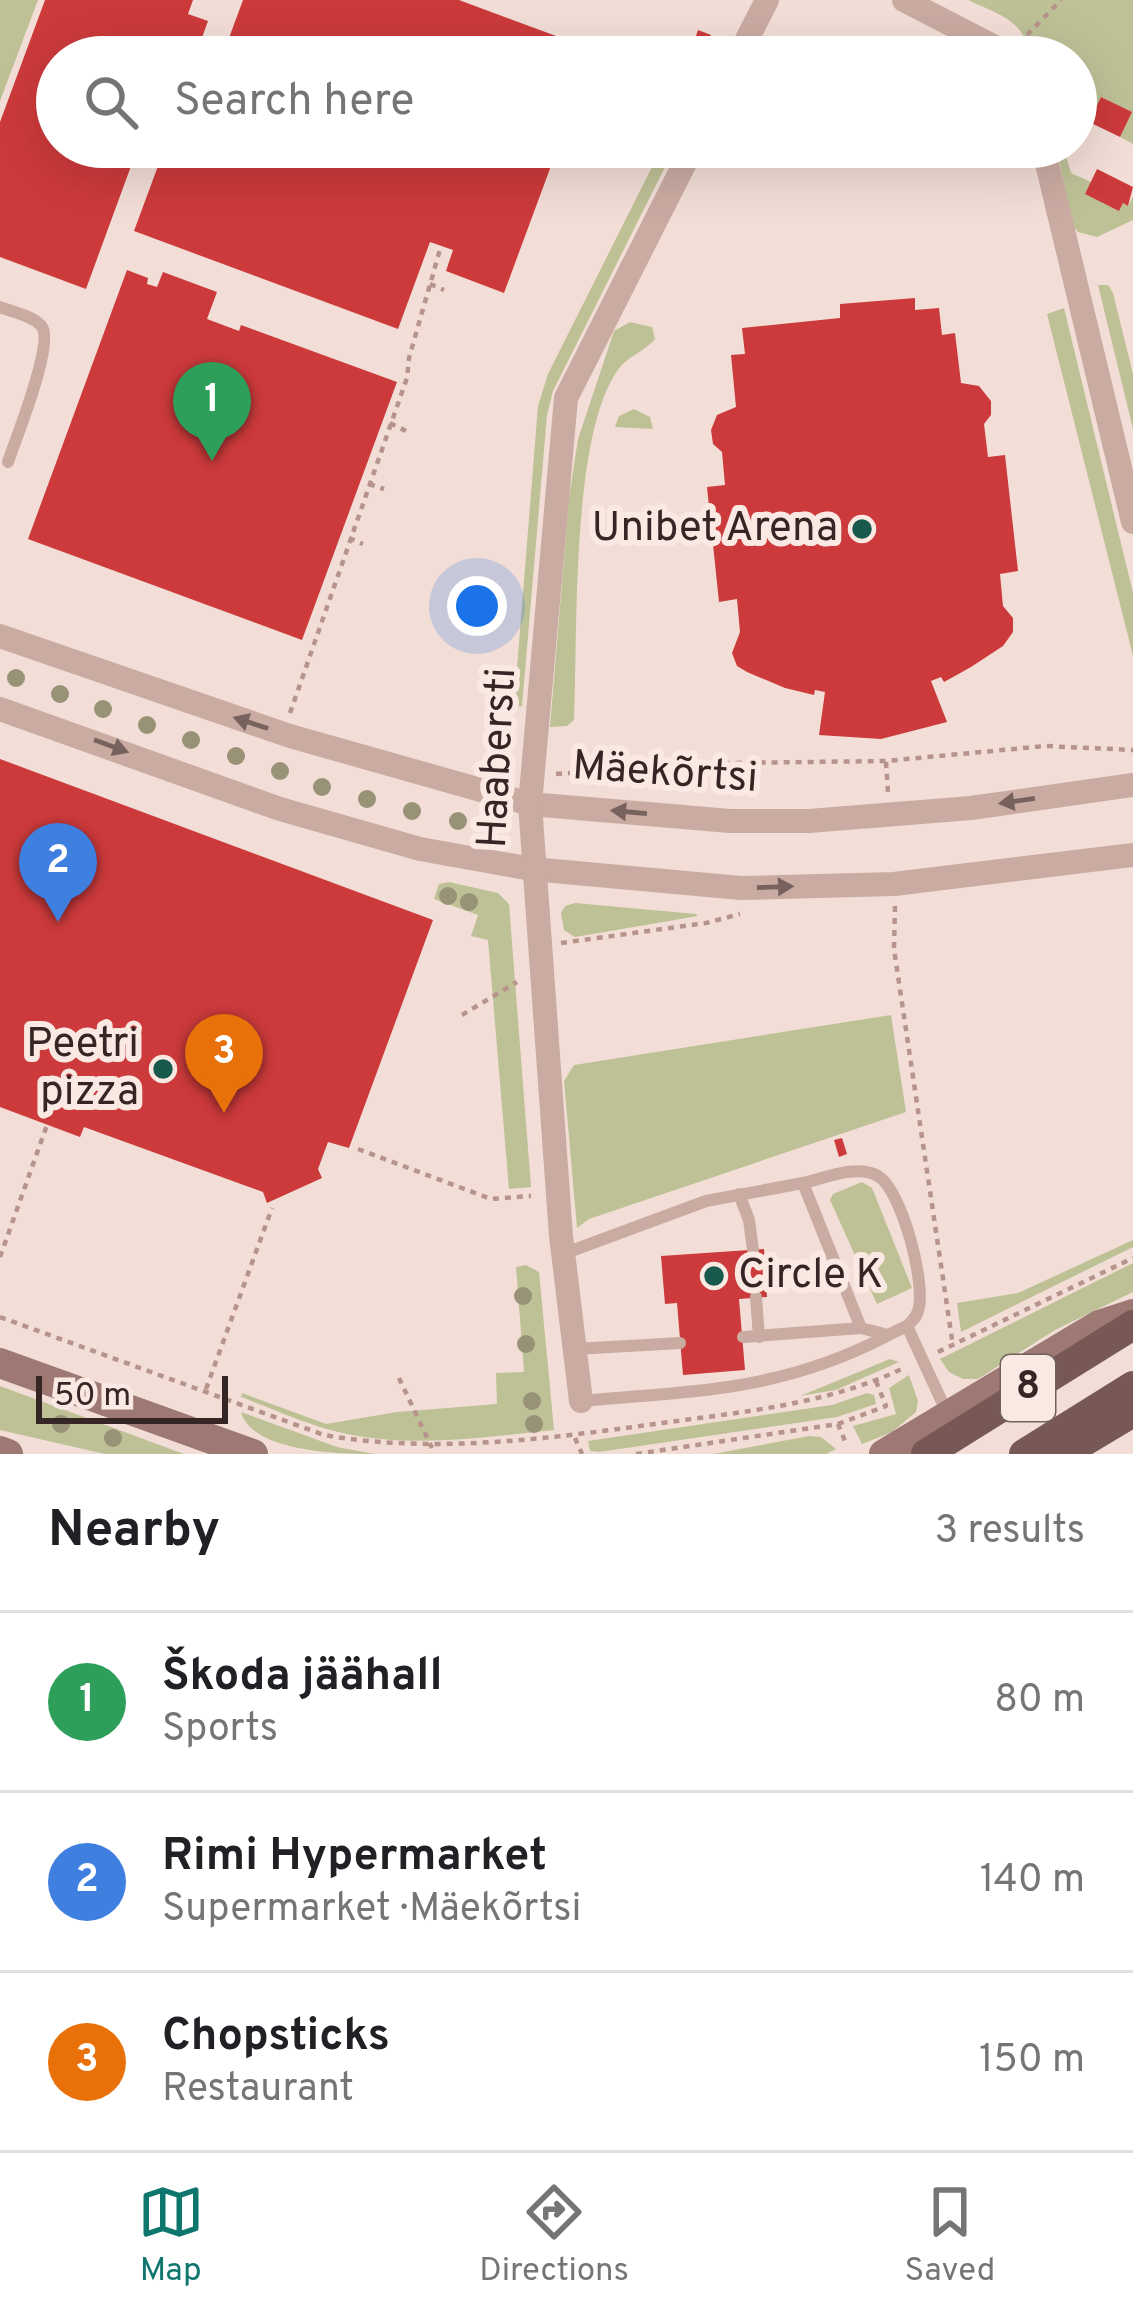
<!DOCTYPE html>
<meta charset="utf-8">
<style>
body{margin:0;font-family:Overpass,sans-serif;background:#f2f2f2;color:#202124}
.scale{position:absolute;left:36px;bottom:30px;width:192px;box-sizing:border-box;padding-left:12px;border:6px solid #352625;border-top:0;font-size:33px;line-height:42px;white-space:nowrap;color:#352625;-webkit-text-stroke:9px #fae9e3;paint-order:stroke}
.you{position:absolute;left:477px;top:606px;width:42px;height:42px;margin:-30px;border:9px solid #fff;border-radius:50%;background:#1a73e8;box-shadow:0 0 0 18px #1a73e833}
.badge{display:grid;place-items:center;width:78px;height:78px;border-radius:50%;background:#0f766e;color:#fff;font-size:39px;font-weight:700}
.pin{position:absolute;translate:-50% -99px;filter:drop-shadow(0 3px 6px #0008)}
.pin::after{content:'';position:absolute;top:63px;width:42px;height:36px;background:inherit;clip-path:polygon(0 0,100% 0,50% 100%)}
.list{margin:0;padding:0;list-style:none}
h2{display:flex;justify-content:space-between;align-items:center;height:156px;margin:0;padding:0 48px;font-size:51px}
h2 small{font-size:39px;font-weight:400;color:#757577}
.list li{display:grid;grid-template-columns:78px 1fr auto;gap:36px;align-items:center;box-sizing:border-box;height:180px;padding:0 48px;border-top:3px solid #e0e0e0}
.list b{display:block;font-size:45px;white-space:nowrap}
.list p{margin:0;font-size:39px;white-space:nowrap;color:#757577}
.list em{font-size:39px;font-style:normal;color:#757577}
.icon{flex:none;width:66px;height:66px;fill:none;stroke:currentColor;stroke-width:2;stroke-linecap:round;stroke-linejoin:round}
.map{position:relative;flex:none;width:1133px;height:1454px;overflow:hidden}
.search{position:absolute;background:#fff;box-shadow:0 12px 48px #0002;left:36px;right:36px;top:36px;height:132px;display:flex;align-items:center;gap:30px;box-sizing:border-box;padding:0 42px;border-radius:66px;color:#757577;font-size:45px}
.sheet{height:696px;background:#fff}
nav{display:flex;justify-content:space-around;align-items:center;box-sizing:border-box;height:168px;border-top:3px solid #e0e0e0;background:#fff;font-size:33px;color:#757577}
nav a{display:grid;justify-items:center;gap:6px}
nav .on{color:#0f766e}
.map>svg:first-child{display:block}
</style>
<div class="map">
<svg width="1133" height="1454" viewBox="0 0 1133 1454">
<rect width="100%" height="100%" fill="#f2ded6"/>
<!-- green -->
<g fill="#bec196">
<polygon points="0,0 38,0 0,101"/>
<path d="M968 0H1133V144L1120 137 1131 113 1102 97 1096 108 1078 99 1076 102V57H1031C1022 19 1004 17 968 0Z"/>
<polygon points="662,147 675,147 553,391 547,415 522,706 517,707 514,705 538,406 548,374"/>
<polygon points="1058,153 1066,156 1071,173 1091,182 1086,194 1119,210 1123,203 1129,205 1133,196 1133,220 1097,237 1078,232 1072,225"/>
<polygon points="1098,285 1108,285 1113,293 1133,374 1133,429"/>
<polygon points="1064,308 1133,593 1133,656 1047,314"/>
<path d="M630 322 652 327 655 339C645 351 629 356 620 367 570 431 578 635 574 720L567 726 550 727 569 498 578 439 614 331Z"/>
<polygon points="634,409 650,417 653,429 615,427 619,416"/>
<polygon points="449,882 498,893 509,904 531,1187 509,1189 488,940 471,936 478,915 434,899 439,884"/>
<polygon points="575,903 696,914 698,916 575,937 564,930 561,913 565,906"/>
<polygon points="891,1015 906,1112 589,1219 577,1228 564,1081 574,1065"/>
<polygon points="862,1182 872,1188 912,1288 877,1304 830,1200 833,1194"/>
<polygon points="1133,1240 1133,1247 961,1332 957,1303 1018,1293"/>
<polygon points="1133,1263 1133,1292 1055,1330 978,1379 963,1379 949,1372 940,1359"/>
<path d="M526 1265 539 1272 554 1430C485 1437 416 1448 347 1434 311 1427 276 1410 241 1397L242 1393 326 1424 397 1412 497 1404 496 1373 524 1372 516 1267Z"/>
<polygon points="890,1359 899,1362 836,1390 800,1396"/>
<polygon points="909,1375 918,1401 916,1412 892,1432 862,1444 853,1426 896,1414 889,1388"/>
<polygon points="0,1386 184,1454 105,1454 0,1430"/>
<polygon points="867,1393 874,1395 876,1404 837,1417 599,1452 590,1451 588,1441 832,1405"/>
<path d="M241 1412 337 1447 375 1454C340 1454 252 1452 241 1412Z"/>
<polygon points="809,1436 821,1437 836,1449 826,1454 713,1454"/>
</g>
<!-- building -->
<g fill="#cc3a3b">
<polygon points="45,0 193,0 188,14 208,21 195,57 57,57 57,147 138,147 86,289 0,257 0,122"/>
<polygon points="243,0 459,0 594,50 591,57 222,57"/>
<polygon points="698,30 711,35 705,52 692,48"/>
<polygon points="1101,97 1132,112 1120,137 1089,122"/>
<polygon points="165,147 558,147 504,293 446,271 453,250 430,242 398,329 134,231"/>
<polygon points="1097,169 1133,187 1128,206 1123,203 1119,211 1085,194"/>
<polygon points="127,270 148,278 147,284 157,287 163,272 217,292 207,319 239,331 241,325 397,382 302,640 28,539"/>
<polygon points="915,298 915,310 939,308 942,335 955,333 961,383 979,386 991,401 991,415 984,424 988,457 1005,455 1018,571 1000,574 1003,606 1013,618 1013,632 1003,646 971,667 944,682 941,677 931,681 947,722 881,739 819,735 825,692 815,690 814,695 785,688 747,672 737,666 732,653 740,632 737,599 719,602 707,487 725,485 722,452 713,444 711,430 717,415 736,407 731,355 745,354 742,328 840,318 840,304"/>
<polygon points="0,759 433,920 349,1148 328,1142 318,1169 322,1178 267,1203 263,1192 84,1127 80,1137 0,1107"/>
<polygon points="842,1138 847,1154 839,1157 834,1140"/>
<polygon points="764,1249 767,1297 739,1299 745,1370 683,1375 677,1303 665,1304 661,1256"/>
</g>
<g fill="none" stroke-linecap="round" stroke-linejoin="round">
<!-- path -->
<g stroke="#b6948c" stroke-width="4.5" stroke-dasharray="6 6" stroke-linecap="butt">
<polyline points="1027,35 1061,0"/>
<polyline points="430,284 444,290"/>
<polyline points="390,423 406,431"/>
<polyline points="369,484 384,489"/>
<polyline points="349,538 363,544"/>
<polyline points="290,713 407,378 409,358 441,246"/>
<polyline points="886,762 888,792"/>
<polyline points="556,774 729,763 886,761 1045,746 1133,750"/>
<polyline points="895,906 894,949 953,1346"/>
<polyline points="561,943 706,923 740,914"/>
<polyline points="462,1015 517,982"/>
<polyline points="358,1149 491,1199 531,1196"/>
<polyline points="0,1257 47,1125"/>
<path d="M0 1317 324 1435C431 1454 547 1439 655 1424 740 1412 828 1405 906 1367"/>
<polyline points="938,1352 1133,1258"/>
<polyline points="399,1378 432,1448"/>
<polyline points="206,1389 272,1208"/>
<polyline points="838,1424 886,1406 876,1381"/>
<polyline points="575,1438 582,1454"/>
<polyline points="636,1454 838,1424 847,1446"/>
</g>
<!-- lane -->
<g stroke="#caaba2" stroke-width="12">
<path d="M0 307C12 312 35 316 42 327 54 345 16 438 8 462"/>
<path d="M803 1183C825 1178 857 1164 878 1176 902 1190 927 1286 918 1311 916 1318 913 1320 907 1326"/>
<polyline points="739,1194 749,1220 753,1250"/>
<polyline points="563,1254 706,1201 803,1183 861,1328 888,1335 907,1326 948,1415"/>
<polyline points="756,1297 759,1337"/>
<polyline points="743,1337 861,1328"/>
<polyline points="575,1349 680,1343"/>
<path d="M581 1401C696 1391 781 1391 887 1336"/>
</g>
<!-- street -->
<g stroke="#caaba2" stroke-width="24">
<polyline points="904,0 1014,57"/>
<polyline points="738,57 767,0"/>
<polyline points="1043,147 1133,522"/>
<polyline points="0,636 290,736 530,804 730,821 809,821 971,808 1133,785"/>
<polyline points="0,709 280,809 420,849 532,869 741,888 894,884 1133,855"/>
<polyline points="581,1401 561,1236 530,804 566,398 693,147"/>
</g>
<!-- secondary -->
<g stroke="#9e7974" stroke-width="30">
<polyline points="0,1363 253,1454"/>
<polyline points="0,1451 8,1454"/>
<polyline points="884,1454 1099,1325 1133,1314"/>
</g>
<!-- primary -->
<g stroke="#775855" stroke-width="30">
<polyline points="926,1454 1133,1325"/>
<polyline points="1024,1454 1133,1386"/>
<polyline points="1063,1454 1133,1412"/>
</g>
</g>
<!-- trees -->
<g fill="#989276">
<circle cx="16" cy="678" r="9"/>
<circle cx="60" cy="694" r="9"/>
<circle cx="103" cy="709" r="9"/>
<circle cx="147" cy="725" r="9"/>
<circle cx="191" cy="740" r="9"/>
<circle cx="236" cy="756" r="9"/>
<circle cx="280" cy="771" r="9"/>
<circle cx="322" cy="787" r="9"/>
<circle cx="367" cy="799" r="9"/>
<circle cx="412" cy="811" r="9"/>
<circle cx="458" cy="821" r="9"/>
<circle cx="448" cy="896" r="9"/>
<circle cx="469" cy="902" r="9"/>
<circle cx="523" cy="1296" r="9"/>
<circle cx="526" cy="1344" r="9"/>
<circle cx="532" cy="1401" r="9"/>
<circle cx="61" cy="1424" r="9"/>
<circle cx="534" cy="1424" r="9"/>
<circle cx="113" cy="1438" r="9"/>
</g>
<!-- one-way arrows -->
<defs><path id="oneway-solid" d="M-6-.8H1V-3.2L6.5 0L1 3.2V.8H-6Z" transform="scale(3)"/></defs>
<g fill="#78625d">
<use href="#oneway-solid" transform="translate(251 723) rotate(-162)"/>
<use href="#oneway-solid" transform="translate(111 746) rotate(20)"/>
<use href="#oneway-solid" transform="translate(1017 801) rotate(172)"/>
<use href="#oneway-solid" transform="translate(629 812) rotate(-175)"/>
<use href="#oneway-solid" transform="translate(775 887) rotate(-2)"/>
</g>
<!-- markers -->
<g fill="#19584c" stroke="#fae9e3" stroke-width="4.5">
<circle cx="862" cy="529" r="12"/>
<circle cx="163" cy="1069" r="12"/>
<circle cx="714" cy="1276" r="12"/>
</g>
<g text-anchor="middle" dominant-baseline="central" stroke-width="12" stroke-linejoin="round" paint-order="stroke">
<!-- shield labels -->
<rect fill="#fae9e3" stroke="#70605e" stroke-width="3" x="1001" y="1355" width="54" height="66" rx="9"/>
<g font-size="39" font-weight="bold" fill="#352625">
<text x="1028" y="1388">8</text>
</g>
<!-- poi labels -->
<g font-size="42" fill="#352625" stroke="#fae9e3" text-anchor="end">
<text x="838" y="529">Unibet Arena</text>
<text x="139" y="1045">Peetri<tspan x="139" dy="48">pizza</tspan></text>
<text x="738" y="1276" text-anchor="start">Circle K</text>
</g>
<!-- street labels -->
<g font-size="42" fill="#352625" stroke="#fae9e3">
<text transform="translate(499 758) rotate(-87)">Haabersti</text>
<text transform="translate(665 774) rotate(4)">Mäekõrtsi</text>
</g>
</g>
</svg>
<div class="scale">50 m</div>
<div class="you"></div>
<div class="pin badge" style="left:212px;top:461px;background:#2e9e5b">1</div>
<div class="pin badge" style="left:58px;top:922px;background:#3f7fe0">2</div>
<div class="pin badge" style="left:224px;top:1113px;background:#e8710a">3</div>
<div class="search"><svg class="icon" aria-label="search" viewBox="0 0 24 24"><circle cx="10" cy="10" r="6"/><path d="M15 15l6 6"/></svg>Search here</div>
</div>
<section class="sheet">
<h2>Nearby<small>3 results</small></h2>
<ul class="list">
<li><span class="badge" style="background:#2e9e5b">1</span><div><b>Škoda jäähall</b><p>Sports</p></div><em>80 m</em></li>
<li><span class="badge" style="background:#3f7fe0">2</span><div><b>Rimi Hypermarket</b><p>Supermarket · Mäekõrtsi</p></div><em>140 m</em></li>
<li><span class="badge" style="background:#e8710a">3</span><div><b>Chopsticks</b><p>Restaurant</p></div><em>150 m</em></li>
</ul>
</section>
<nav>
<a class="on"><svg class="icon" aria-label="map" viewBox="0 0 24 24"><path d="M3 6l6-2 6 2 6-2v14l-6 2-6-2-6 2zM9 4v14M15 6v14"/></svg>Map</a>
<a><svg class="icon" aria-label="directions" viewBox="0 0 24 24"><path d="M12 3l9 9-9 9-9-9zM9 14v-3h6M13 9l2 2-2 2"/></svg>Directions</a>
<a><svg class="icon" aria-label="saved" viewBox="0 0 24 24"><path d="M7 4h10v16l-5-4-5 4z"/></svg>Saved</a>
</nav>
